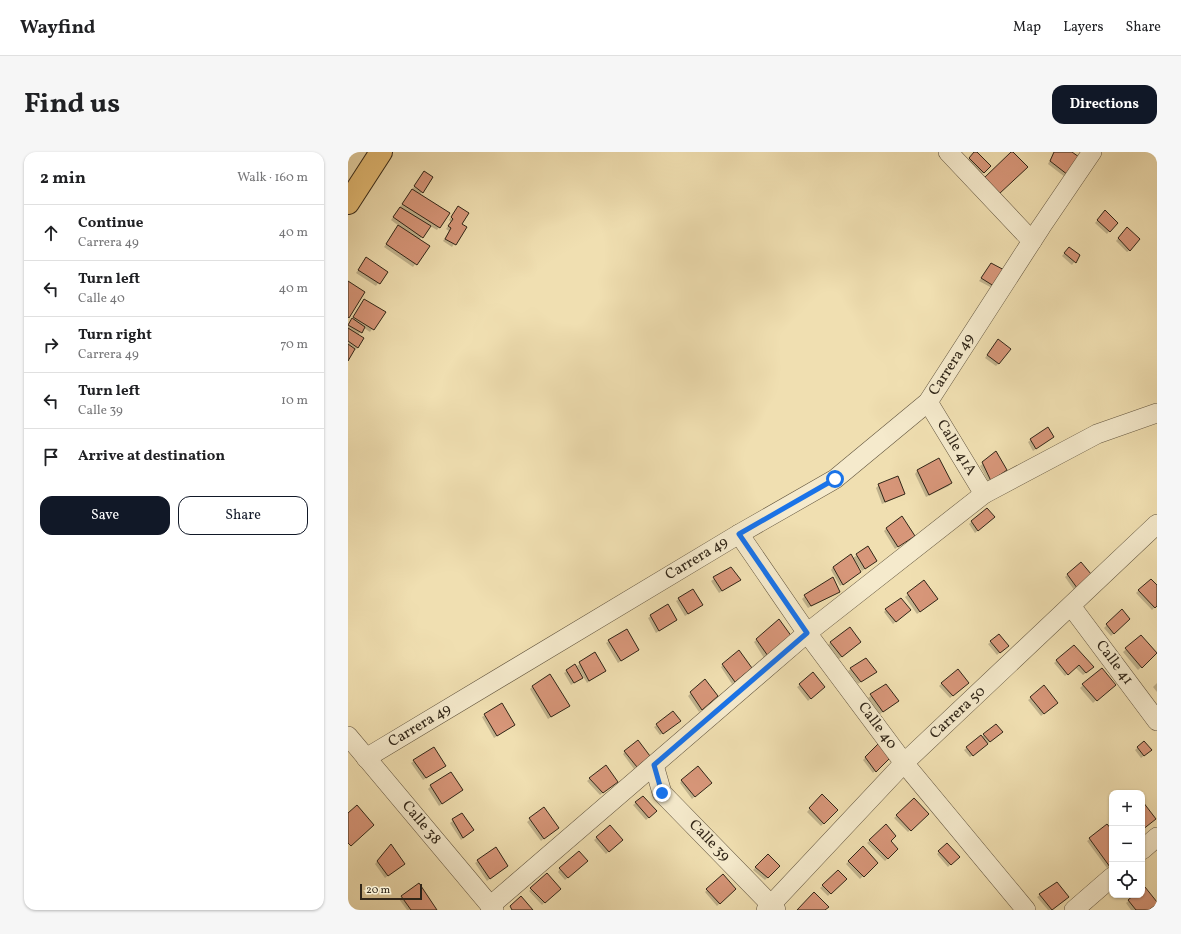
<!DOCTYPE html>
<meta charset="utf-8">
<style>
body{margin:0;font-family:Vollkorn,serif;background:#f6f6f6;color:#202124}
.controls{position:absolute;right:12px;bottom:12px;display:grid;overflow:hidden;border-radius:8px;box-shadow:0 1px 3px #0004}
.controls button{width:36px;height:36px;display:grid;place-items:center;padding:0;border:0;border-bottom:1px solid #e0e0e0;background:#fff;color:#202124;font:20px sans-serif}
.scale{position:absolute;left:12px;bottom:10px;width:62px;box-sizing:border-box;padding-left:4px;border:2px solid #312618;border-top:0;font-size:11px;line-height:14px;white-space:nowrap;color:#312618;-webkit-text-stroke:3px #f5eacc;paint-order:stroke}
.stop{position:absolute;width:12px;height:12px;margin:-9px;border:3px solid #1a73e8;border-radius:50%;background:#fff}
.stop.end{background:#1a73e8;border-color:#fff;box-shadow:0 1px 4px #0008}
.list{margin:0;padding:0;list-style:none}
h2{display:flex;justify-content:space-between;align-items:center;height:52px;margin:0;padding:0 16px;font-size:17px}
h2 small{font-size:13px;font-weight:400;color:#757577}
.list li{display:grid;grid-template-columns:26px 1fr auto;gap:12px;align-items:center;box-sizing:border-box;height:56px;padding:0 16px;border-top:1px solid #e0e0e0}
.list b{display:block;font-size:15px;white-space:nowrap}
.list p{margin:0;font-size:13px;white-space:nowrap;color:#757577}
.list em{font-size:13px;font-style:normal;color:#757577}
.actions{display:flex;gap:8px;padding:12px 16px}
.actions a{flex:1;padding:9px 0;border:1px solid #111827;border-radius:12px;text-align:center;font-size:14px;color:#111827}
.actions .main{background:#111827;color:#fff}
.icon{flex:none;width:22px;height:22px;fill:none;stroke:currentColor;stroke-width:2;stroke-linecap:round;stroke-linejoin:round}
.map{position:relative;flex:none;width:809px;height:758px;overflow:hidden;border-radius:12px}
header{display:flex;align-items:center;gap:24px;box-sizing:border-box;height:56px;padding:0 20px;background:#fff;border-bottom:1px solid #e0e0e0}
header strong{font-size:19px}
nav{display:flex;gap:22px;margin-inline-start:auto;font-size:14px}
.intro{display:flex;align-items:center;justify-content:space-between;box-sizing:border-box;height:96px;padding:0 24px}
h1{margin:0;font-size:28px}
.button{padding:10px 18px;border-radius:12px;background:#111827;color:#fff;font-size:14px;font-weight:700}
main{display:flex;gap:24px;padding:0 24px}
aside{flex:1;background:#fff;border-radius:12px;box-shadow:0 1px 3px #0004}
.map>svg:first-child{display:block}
</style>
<header>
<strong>Wayfind</strong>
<nav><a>Map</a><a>Layers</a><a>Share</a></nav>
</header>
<div class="intro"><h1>Find us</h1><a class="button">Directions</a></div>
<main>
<aside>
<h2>2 min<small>Walk · 160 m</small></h2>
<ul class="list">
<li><svg class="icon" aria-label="ahead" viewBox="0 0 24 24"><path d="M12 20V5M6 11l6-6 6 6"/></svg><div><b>Continue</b><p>Carrera 49</p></div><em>40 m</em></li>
<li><svg class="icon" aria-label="left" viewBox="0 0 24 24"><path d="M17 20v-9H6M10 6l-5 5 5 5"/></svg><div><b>Turn left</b><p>Calle 40</p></div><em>40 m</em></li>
<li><svg class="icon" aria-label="right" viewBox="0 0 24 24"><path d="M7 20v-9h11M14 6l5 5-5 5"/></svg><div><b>Turn right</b><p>Carrera 49</p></div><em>70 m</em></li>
<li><svg class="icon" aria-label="left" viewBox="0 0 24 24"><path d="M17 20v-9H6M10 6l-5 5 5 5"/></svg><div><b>Turn left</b><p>Calle 39</p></div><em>10 m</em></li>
<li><svg class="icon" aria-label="arrive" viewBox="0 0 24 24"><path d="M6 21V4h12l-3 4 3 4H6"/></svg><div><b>Arrive at destination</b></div></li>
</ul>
<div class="actions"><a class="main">Save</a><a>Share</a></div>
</aside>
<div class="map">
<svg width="809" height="758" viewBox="0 0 809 758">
<rect width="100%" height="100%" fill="#f0dfb1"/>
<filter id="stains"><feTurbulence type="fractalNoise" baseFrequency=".005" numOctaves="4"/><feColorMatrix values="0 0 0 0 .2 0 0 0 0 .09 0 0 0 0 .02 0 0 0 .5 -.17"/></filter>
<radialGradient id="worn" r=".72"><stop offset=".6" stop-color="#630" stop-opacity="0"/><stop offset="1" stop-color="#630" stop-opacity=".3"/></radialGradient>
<!-- shadow -->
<g fill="#0003">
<polygon points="627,0 641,14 633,23 619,9"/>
<polygon points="706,0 722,0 729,5 717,25 700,12"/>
<polygon points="76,20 74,40 72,43 101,61 89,78 82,74 71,88 80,94 65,115 36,95 51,74 43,68"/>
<polygon points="110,55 113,72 117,75 104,95 95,89 101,79 98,77 103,70 101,68"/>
<polygon points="755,62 768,71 759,82 747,71"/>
<polygon points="776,79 782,98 779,100 768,89"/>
<polygon points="719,98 731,104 724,113 714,104"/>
<polygon points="18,107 38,120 28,134 8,121"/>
<polygon points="643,112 646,137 631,129"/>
<polygon points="14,151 36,160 22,180 16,176 10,183 10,195 7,198 6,197 0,207 0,173"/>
<polygon points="647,191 651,211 648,214 637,206"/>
<polygon points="702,287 685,299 680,290 683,288"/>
<polygon points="648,301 655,321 641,331 632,314"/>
<polygon points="591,308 603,331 601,334 578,345 567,322 569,319"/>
<polygon points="531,333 555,342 553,344 534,352 528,336"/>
<polygon points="639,357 643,368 627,381 621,372"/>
<polygon points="539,376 563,386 547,397 536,379"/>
<polygon points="519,395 528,409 514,419 506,407 505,408 510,422 492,434 483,418 485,415 504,407"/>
<polygon points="733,411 729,442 717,425"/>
<polygon points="383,416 389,430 371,441 363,429"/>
<polygon points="576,430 586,450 569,462 557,445"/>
<polygon points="809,435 809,453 804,458 788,441 791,438"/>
<polygon points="491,440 488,442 460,456 454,447 457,444"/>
<polygon points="331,447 351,455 337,464 328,449"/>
<polygon points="538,458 559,461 545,472 536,460"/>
<polygon points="773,459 781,467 763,484 756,476"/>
<polygon points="303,464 328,468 308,481 300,466"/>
<polygon points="431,469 443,485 416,506 406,490"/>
<polygon points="793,484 808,501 790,518 775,500"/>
<polygon points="261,489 290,498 270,511 258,491"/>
<polygon points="483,490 512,490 491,507 480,493"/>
<polygon points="643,490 657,496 649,503 640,492"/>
<polygon points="726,494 742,518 735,523 727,515 717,524 706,511"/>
<polygon points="247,502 257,519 239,531 229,514"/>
<polygon points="375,513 400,519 384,532 373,515"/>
<polygon points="226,514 231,528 223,533 216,521"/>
<polygon points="503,517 527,520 510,532 500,519"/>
<polygon points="357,528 369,544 351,560 340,544"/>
<polygon points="594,531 617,534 602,546 591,534"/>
<polygon points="809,531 809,540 805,535"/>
<polygon points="452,533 473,537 460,549 449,535"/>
<polygon points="538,533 547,552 532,562 520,546"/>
<polygon points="735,533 764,535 745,551 732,536"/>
<polygon points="185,534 218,556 200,567 182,537"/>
<polygon points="683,546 707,553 693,564 680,548"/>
<polygon points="154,553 163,575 146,586 134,565"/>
<polygon points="329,571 312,583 306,575 309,573"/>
<polygon points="636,583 651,583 622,605 616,598"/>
<polygon points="796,590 800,601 793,606 787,598"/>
<polygon points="532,591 542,604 525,621 515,608"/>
<polygon points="277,600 298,607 286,617 275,602"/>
<polygon points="66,609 94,616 75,628 63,611"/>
<polygon points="257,614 266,633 252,643 239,629"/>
<polygon points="334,628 360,633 344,647 332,631"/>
<polygon points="83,634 111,640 91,654 80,637"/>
<polygon points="474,643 489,658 473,674 459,660"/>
<polygon points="295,645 308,659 298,668 285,653"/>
<polygon points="566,648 580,662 560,680 546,666"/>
<polygon points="196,656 207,678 193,689 179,670"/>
<polygon points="114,662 122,681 113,688 102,671"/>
<polygon points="262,674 271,690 258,702 246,688"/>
<polygon points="537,674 542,689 549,697 537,709 519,691"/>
<polygon points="764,680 764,713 759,716 739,689 742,687"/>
<polygon points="599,692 610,705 600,715 589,702"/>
<polygon points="515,695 529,711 512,727 498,712"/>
<polygon points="40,696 53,714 37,726 27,712"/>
<polygon points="420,703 431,714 417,728 405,718"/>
<polygon points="130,709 156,716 139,729 127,711"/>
<polygon points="236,712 217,728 210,720 212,717"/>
<polygon points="490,720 497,727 480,744 472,736"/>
<polygon points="375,724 387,737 369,754 357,740"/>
<polygon points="183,737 209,739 194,753 181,739"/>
<polygon points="794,738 801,758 783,758 778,751 788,743 794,743"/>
<polygon points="692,743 718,748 703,758 700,758 689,745"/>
<polygon points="54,745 87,758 59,758 51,747"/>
</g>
<!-- building -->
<g fill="#d79679" stroke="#312618">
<polygon points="626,0 629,0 643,14 636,21 621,6"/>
<polygon points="663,0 665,0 680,15 651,42 636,26"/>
<polygon points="706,0 724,0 731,5 720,23 702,9"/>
<polygon points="76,19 85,25 75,41 66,34"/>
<polygon points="64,37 102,61 92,76 54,52"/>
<polygon points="110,54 121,61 114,72 119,75 108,93 97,87 103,76 100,74 105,67 103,65"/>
<polygon points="52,55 83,74 75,86 45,65"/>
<polygon points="757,58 770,71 762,80 749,68"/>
<polygon points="50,73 82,94 69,113 38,92"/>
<polygon points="779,75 792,87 782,99 770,86"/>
<polygon points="721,95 732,103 728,111 716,101"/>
<polygon points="18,105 40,120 32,132 10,118"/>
<polygon points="643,111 660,120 649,136 633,126"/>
<polygon points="0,129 17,140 1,166 0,165"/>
<polygon points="16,147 38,160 26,178 5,165"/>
<polygon points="4,166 17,175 14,181 0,173"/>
<polygon points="0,176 16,186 10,196 0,189"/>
<polygon points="650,187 663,197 651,212 639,203"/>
<polygon points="0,192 7,197 0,209"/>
<polygon points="700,275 706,285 688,297 682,287"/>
<polygon points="648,299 659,318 643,329 634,310"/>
<polygon points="591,306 604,331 581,343 569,318"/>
<polygon points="550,324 557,342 537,350 530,332"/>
<polygon points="639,356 647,365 630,379 623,369"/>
<polygon points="554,364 567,384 550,395 538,376"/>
<polygon points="520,394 529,409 517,417 508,402"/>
<polygon points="503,402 513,420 495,433 485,415"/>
<polygon points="733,410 748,428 732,440 719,422"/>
<polygon points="383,415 393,428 374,439 365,425"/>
<polygon points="485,425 492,440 463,454 456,443"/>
<polygon points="803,427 809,433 809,454 807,456 790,438"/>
<polygon points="576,428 590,447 572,460 559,441"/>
<polygon points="345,437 355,453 340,462 330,446"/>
<polygon points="553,446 563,458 548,470 537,457"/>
<polygon points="320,452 329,468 311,479 302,463"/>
<polygon points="774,457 782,467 766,482 758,472"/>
<polygon points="431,467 444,485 420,504 408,487"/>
<polygon points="502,475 513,490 494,505 482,490"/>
<polygon points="279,477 291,498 273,509 260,488"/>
<polygon points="651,482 661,494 652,501 642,489"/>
<polygon points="793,483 809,501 794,516 777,496"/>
<polygon points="726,493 746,515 738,521 731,513 720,523 708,508"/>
<polygon points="391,498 404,516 387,530 374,512"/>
<polygon points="247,500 258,519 241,529 231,510"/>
<polygon points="518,506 529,520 513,530 502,516"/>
<polygon points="227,512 235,526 226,531 218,518"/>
<polygon points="754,516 768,533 749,549 734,532"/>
<polygon points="610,517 621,531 605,544 593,531"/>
<polygon points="465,520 477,535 463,547 451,532"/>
<polygon points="202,522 222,554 203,565 184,534"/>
<polygon points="357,527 370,544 354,558 342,540"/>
<polygon points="538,532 551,549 535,560 522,542"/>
<polygon points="696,533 710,551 696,562 682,545"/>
<polygon points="154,551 167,573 149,584 136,562"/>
<polygon points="325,559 333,569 315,582 308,572"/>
<polygon points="648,572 655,580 642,590 635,582"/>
<polygon points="633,583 640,592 625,604 618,595"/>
<polygon points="290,588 302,604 289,615 276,599"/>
<polygon points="796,589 804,598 796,604 789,595"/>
<polygon points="532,590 544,604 528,620 517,605"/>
<polygon points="86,595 98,614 78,626 65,608"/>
<polygon points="258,613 270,630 255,641 241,626"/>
<polygon points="350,614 364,631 347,645 333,628"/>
<polygon points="103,620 115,638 94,652 82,633"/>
<polygon points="474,642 490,658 476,672 461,656"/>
<polygon points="295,644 309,659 301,666 287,650"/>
<polygon points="566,646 581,662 563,679 548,663"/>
<polygon points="795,650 808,667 794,678 794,651"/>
<polygon points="9,653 26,673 3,694 0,691 0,661"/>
<polygon points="196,655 211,676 196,687 181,666"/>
<polygon points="114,661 126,678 115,686 104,667"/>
<polygon points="538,672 548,684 543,689 550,697 540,707 521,688"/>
<polygon points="759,672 764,678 764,713 762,715 741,686"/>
<polygon points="262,673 275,688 261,700 248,685"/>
<polygon points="599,691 612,705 603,713 590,699"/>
<polygon points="43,692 57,712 40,724 29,709"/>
<polygon points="515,694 530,711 516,725 500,709"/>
<polygon points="148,695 160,714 142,727 129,708"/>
<polygon points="231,699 240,709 220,726 211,716"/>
<polygon points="420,702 432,714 420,726 407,715"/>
<polygon points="490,718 499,727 483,742 474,733"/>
<polygon points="199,721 213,737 197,751 182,736"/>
<polygon points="375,722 388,737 372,752 358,737"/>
<polygon points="709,730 721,745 704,758 691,742"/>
<polygon points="71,731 89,758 63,758 53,744"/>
<polygon points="797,735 809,750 809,752 801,758 788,758 780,748 786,743 794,743 794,737"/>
<polygon points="466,740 481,755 477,758 449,758"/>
<polygon points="173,744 185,758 164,758 162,754"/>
</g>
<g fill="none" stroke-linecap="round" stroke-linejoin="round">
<!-- street casing -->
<g stroke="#61543e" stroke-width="20">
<g id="street">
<polyline points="600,0 684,89"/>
<polyline points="580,250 636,342"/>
<polyline points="391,382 459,481 556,611 678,758"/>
<polyline points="723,454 809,569"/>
<polyline points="0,584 146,758"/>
<polyline points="18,606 391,382 487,327 580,250 693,75 744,0"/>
<polyline points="306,613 314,641 428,758"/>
<polyline points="794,698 809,685"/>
<polyline points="142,754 459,481 636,342 749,282 809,261"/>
<polyline points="418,758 556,611 809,372"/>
<polyline points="726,758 764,725"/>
</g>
</g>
<!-- primary casing -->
<g stroke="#312618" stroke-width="24">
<polyline id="primary" points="0,51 33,0"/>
</g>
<!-- street -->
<use href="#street" stroke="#f5eacc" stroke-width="19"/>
<!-- primary -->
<use href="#primary" stroke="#e8c078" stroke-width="22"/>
</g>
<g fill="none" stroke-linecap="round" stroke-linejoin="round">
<!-- route -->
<polyline stroke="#1a73e8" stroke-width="5" points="314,641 306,613 459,481 391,382 487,327"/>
</g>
<g text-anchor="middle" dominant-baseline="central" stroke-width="4" stroke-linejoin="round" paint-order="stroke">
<!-- street labels -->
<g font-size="15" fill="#312618" stroke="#f5eacc">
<text transform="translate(604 213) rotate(-57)">Carrera 49</text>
<text transform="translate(608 296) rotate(59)">Calle 41A</text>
<text transform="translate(349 407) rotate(-31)">Carrera 49</text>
<text transform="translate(766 511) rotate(53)">Calle 41</text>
<text transform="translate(610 561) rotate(-43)">Carrera 50</text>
<text transform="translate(72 574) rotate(-31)">Carrera 49</text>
<text transform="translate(529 574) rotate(53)">Calle 40</text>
<text transform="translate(73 671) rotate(50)">Calle 38</text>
<text transform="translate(361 689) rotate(46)">Calle 39</text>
</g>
</g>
<rect width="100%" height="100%" filter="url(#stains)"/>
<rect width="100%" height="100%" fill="url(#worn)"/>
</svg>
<div class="controls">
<button>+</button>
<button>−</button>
<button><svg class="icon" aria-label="locate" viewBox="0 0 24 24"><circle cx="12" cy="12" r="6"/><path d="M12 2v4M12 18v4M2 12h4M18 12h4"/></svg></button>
</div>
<div class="scale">20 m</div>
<div class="stop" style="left:487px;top:327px"></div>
<div class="stop end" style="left:314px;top:641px"></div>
</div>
</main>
